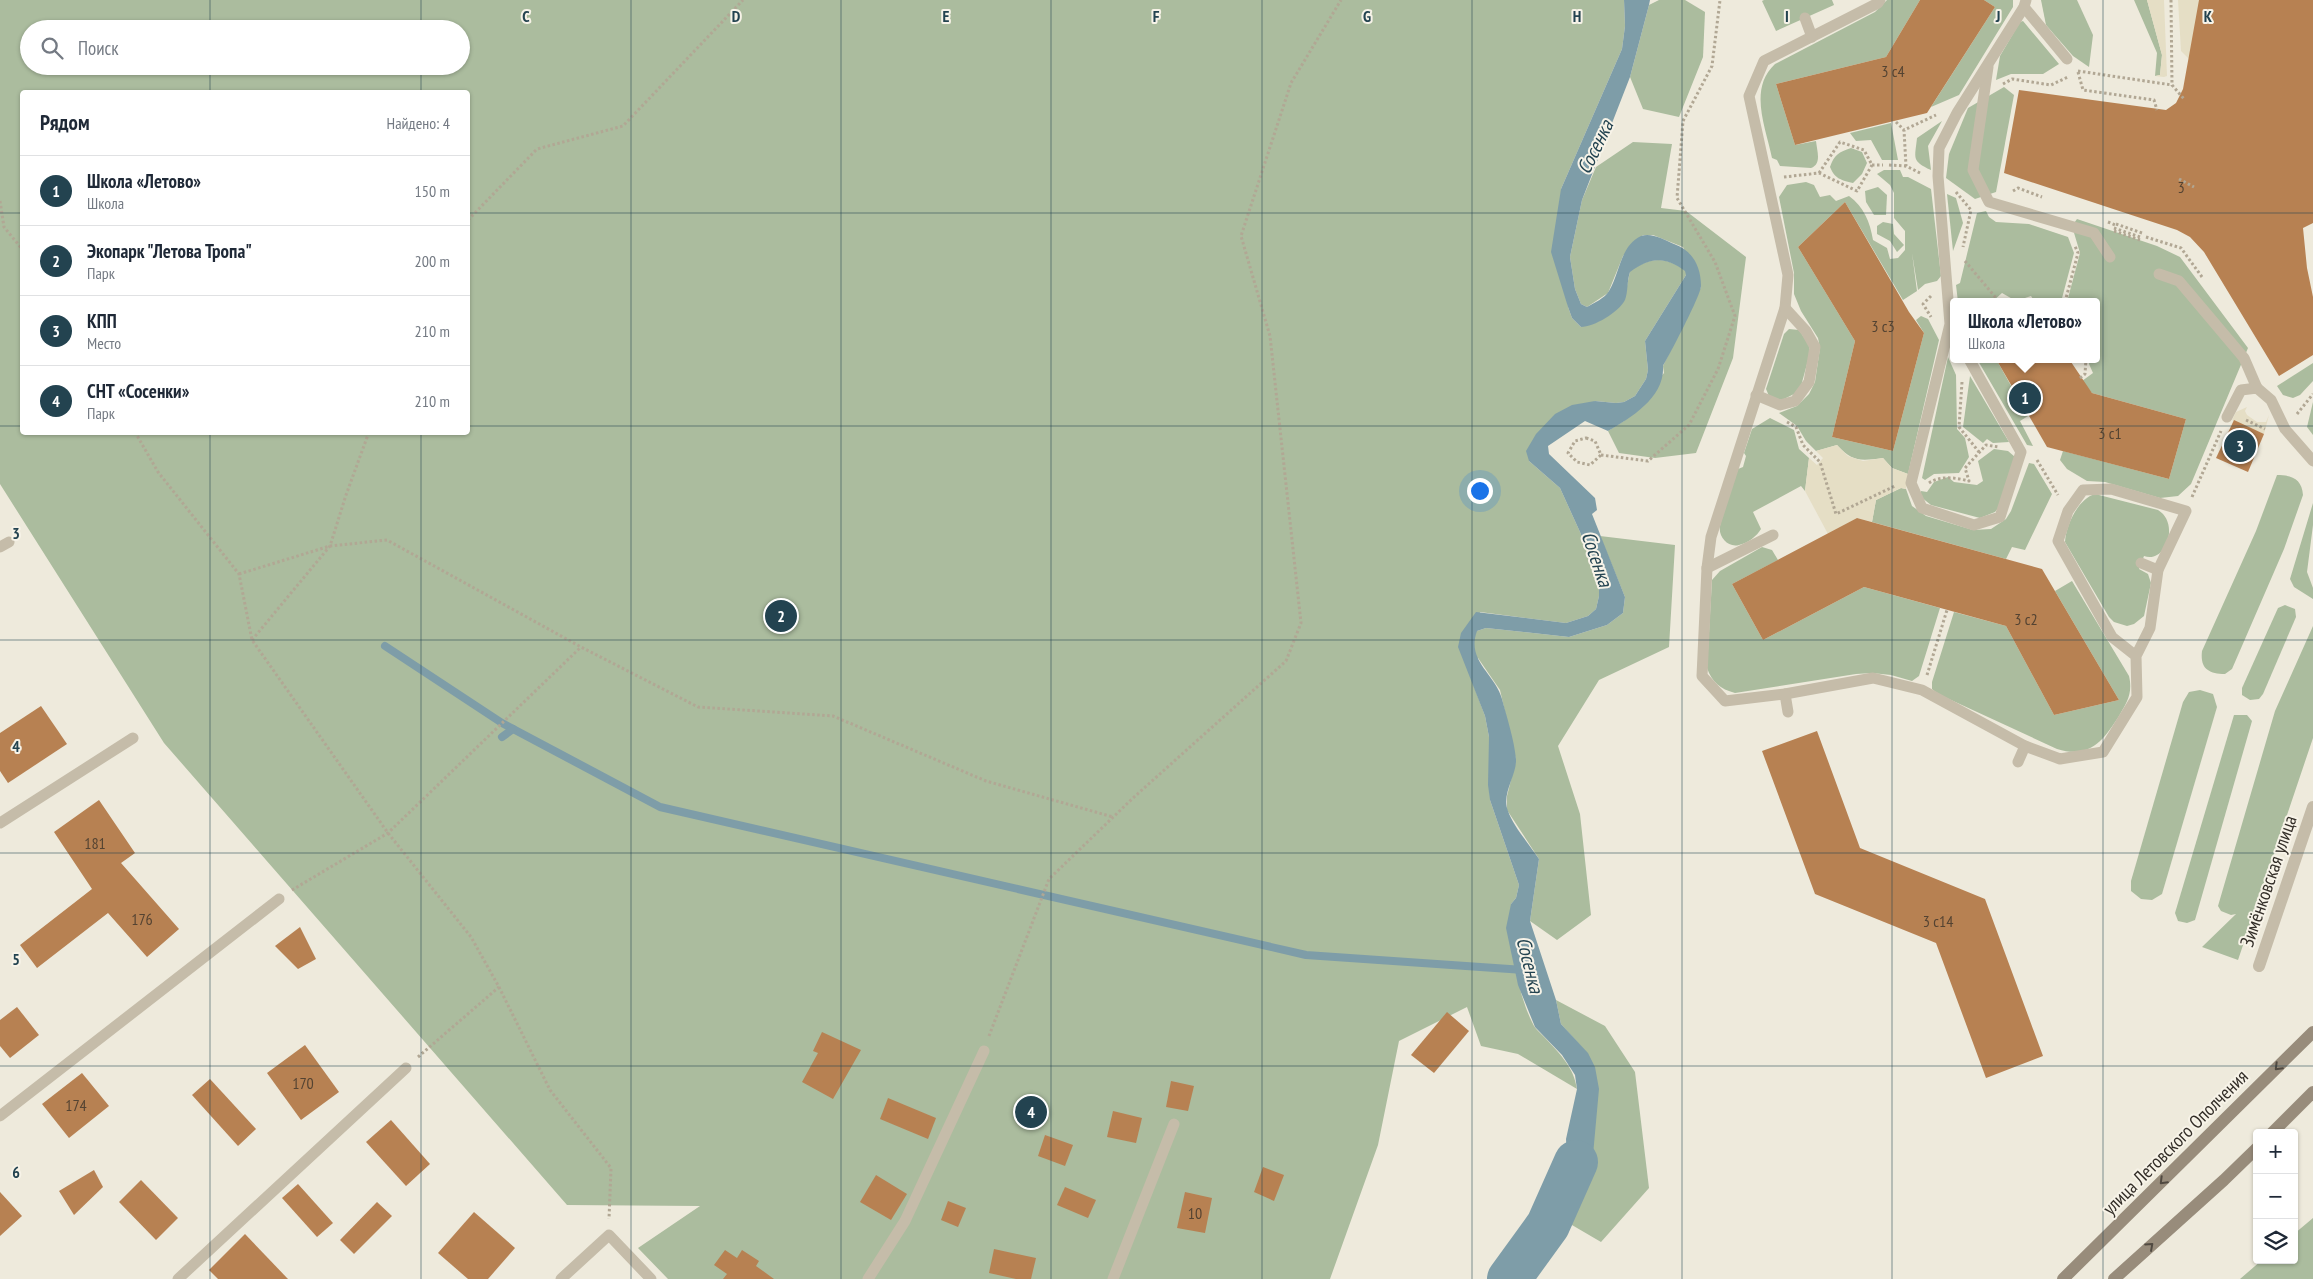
<!DOCTYPE html>
<html lang="ru">
<meta charset="utf-8">
<style>
body{margin:0;font-family:"PT Sans Narrow",sans-serif;background:#f2f2f3;color:#1f2937}
.controls{position:absolute;right:15px;bottom:15px;display:grid;overflow:hidden;border-radius:5px;box-shadow:0 1px 4px #0004}
.controls button{width:45px;height:45px;display:grid;place-items:center;padding:0;border:0;border-bottom:1px solid #e0e1e3;background:#fff;color:#1f2937;font:25px sans-serif}
.you{position:absolute;left:1479px;top:490px;width:18px;height:18px;margin:-12px;border:4px solid #fff;border-radius:50%;background:#1a73e8;box-shadow:0 0 0 8px #1a73e833}
.badge{display:grid;place-items:center;width:32px;height:32px;border-radius:50%;background:#234350;color:#fff;font-size:16px;font-weight:700}
.pin{position:absolute;translate:-50% -50%;border:2px solid #fff;box-shadow:0 1px 5px #0006}
.popup{position:absolute;left:1950px;top:298px;width:150px;height:65px;box-sizing:border-box;display:grid;place-content:center;border-radius:5px;background:#fff;filter:drop-shadow(0 1px 4px #0005);font-size:16px;white-space:nowrap;color:#747a83}
.popup b{font-size:19px;color:#1f2937}
.popup::after{content:'';position:absolute;left:50%;top:100%;margin-left:-10px;border:10px solid transparent;border-top-color:#fff}
.list{margin:0;padding:0;list-style:none}
h2{display:flex;justify-content:space-between;align-items:center;height:65px;margin:0;padding:0 20px;font-size:21px}
h2 small{font-size:16px;font-weight:400;color:#747a83}
.list li{display:grid;grid-template-columns:32px 1fr auto;gap:15px;align-items:center;box-sizing:border-box;height:70px;padding:0 20px;border-top:1px solid #e0e1e3}
.list b{display:block;font-size:19px;white-space:nowrap}
.list p{margin:0;font-size:16px;white-space:nowrap;color:#747a83}
.list em{font-size:16px;font-style:normal;color:#747a83}
.icon{flex:none;width:28px;height:28px;fill:none;stroke:currentColor;stroke-width:2;stroke-linecap:round;stroke-linejoin:round}
.map{position:relative;flex:none;width:2313px;height:1279px;overflow:hidden}
.search{position:absolute;background:#fff;box-shadow:0 1px 4px #0004;left:20px;top:20px;width:450px;height:55px;display:flex;align-items:center;gap:12px;box-sizing:border-box;padding:0 18px;border-radius:28px;color:#747a83;font-size:19px}
.panel{position:absolute;background:#fff;box-shadow:0 1px 4px #0004;left:20px;top:90px;width:450px;height:345px;border-radius:5px}
.map>svg:first-child{display:block}
</style>
<div class="map">
<svg width="2313" height="1279" viewBox="0 0 2313 1279">
<rect width="100%" height="100%" fill="#eeeadc"/>
<!-- green -->
<g fill="#abbc9e" fill-rule="evenodd">
<path d="M0 0H1624L1625 26 1622 49 1561 189 1568 307 1572 318 1581 327 1624 301 1630 271C1651 257 1665 256 1686 271V275L1645 341 1648 370 1646 379 1635 396 1624 402 1616 403 1595 401 1529 461 1560 488 1580 532 1599 583V596L1596 609 1588 616 1566 623 1480 612 1477 631 1486 628 1569 637 1607 625 1623 613 1625 597 1600 536 1675 545 1669 647 1599 680 1558 746 1580 814 1591 915 1557 940 1530 921 1539 859 1507 810V796L1516 760 1500 690 1478 658 1469 673 1485 716 1489 737 1490 800 1519 885 1516 898 1511 904C1513 946 1514 988 1534 1026 1537 1031 1543 1035 1547 1040 1561 1055 1574 1068 1577 1089L1518 1054 1481 1046 1467 1007 1399 1041 1378 1145 1330 1279H668L638 1248 700 1206 567 1205 164 743 0 484ZM29 29H461V66H29ZM22 92H468V432H22Z"/>
<polygon points="1659,0 1685,0 1705,12 1703,57 1679,117 1643,109 1630,77 1649,5"/>
<polygon points="1764,0 1832,0 1834,5 1776,31 1762,1"/>
<path d="M1887 0H1920L1886 57 1776 84 1795 145 1816 141C1817 151 1822 164 1811 168L1780 166 1777 160 1772 158C1766 128 1748 89 1775 64L1875 12Z"/>
<polygon points="1984,0 2013,0 2013,7 1959,95 1931,107 1995,7"/>
<polygon points="2041,0 2077,0 2093,35 2089,67 2073,56 2046,25"/>
<polygon points="2134,0 2147,0 2162,55 2160,75 2155,76 2157,53"/>
<polygon points="2023,21 2059,64 2043,74 2011,74 1996,80 2000,56 2020,22"/>
<polygon points="2004,87 2014,95 1996,192 1975,199 1946,178 1949,154 1968,108"/>
<path d="M1942 121 1928 146 1931 170C1911 161 1915 158 1917 138Z"/>
<polygon points="1891,123 1898,160 1882,160 1871,140 1856,141 1850,133"/>
<polygon points="1633,142 1672,144 1661,208 1686,211 1746,257 1733,358 1696,453 1655,458 1619,453 1608,431 1624,421 1664,373 1663,366 1701,287 1683,247 1653,235 1643,235 1623,256 1608,293 1587,307 1581,304 1575,289 1570,257 1582,200 1596,167"/>
<path d="M1851 148 1862 152 1867 163 1862 174 1853 183C1841 180 1835 179 1830 167 1834 155 1839 152 1851 148Z"/>
<path d="M1884 170H1900L1903 177H1908L1931 189 1941 276 1937 281 1925 284 1918 290 1912 253 1917 291 1903 300 1845 202 1798 247 1855 341 1832 437 1893 451 1924 333 1916 320 1921 316 1928 319 1939 340 1908 474 1892 468 1883 458C1860 461 1853 462 1837 445L1816 451 1806 441 1797 426 1779 413 1797 406 1809 394 1815 382 1820 348 1818 338 1801 311 1794 294V273L1779 197 1787 185 1806 182 1814 185 1820 197 1830 195 1836 201 1849 196C1864 207 1870 222 1873 240L1887 248 1890 259 1898 258 1905 250V231L1894 218V193L1890 185 1877 174Z"/>
<polygon points="1878,187 1887,195 1886,215 1874,215 1866,202 1865,191"/>
<polygon points="1947,194 1956,198 1963,223 1953,251"/>
<polygon points="1986,211 1989,217 1996,222 2029,224 2068,237 2074,253 2061,302 2035,302 2031,296 2016,301 2002,293 1992,302 1958,302 1956,285 1960,283 1977,213"/>
<polygon points="2077,219 2157,246 2180,257 2248,348 2191,484 2178,496 2160,498 2105,482 2087,481 2067,469 2060,460 2063,451 2169,479 2186,419 2092,393 2082,381 2093,373 2089,364 2089,359 2096,359 2096,302 2067,302 2080,253 2072,226"/>
<polygon points="1883,222 1893,224 1894,234 1904,245 1897,252 1890,241 1877,234 1877,226"/>
<polygon points="1789,329 1799,330 1809,345 1810,353 1801,386 1794,394 1782,400 1769,396 1766,389 1784,334"/>
<polygon points="1948,357 1956,375 1957,429 1965,438 1969,457 1959,473 1934,474 1925,480 1922,478"/>
<polygon points="1977,359 1996,359 2028,416 2020,421 2033,446 2027,445"/>
<polygon points="2313,363 2313,381 2300,395 2293,398 2283,395 2277,386"/>
<polygon points="1970,376 2009,442 1993,443 1987,439 1983,443 1963,427"/>
<polygon points="2313,402 2313,435 2307,427"/>
<path d="M1770 418 1794 430 1799 449 1809 458 1805 491 1801 486 1753 512 1761 529C1757 536 1748 543 1739 545 1728 548 1718 537 1720 526 1723 507 1732 487 1738 469L1743 467 1746 456 1744 453 1752 429Z"/>
<polygon points="1994,449 2008,451 2015,457 2000,506 1995,512 1980,518 1931,505 1921,497 1921,491 1927,492 1934,482 1948,477 1954,482 1977,485 1983,481 1978,461"/>
<polygon points="2029,463 2034,464 2052,494 2025,550 2012,547 2006,559 1872,522 1876,500 1901,488 1906,489 1912,506 1926,516 1973,530 1991,529 2006,519 2011,511"/>
<path d="M2277 475C2292 475 2302 479 2303 495L2284 549 2232 669 2225 674C2208 674 2200 668 2202 651L2256 531Z"/>
<path d="M2095 494 2158 510C2180 523 2166 564 2144 556L2139 569 2148 574 2151 583 2144 616 2134 624 2127 626 2114 622 2109 617 2065 542C2066 525 2078 499 2095 494Z"/>
<polygon points="2313,503 2313,525 2307,572 2313,588 2313,599 2294,587 2290,579"/>
<path d="M1762 547 1772 550 1778 560 1732 584 1763 640 1864 587 1940 608 1919 676 1912 681 1891 675 1872 673 1856 674 1735 693C1720 689 1712 682 1707 668L1712 580 1720 571Z"/>
<path d="M2072 581 2129 676C2133 693 2127 702 2119 716 2103 741 2090 759 2057 749L1938 694 1932 689V682L1954 612 2006 626 2054 715 2119 700 2055 591Z"/>
<polygon points="2285,605 2295,609 2296,617 2263,694 2259,699 2250,700 2242,695 2242,688 2278,608"/>
<polygon points="2313,626 2313,738 2238,960 2202,947 2236,914 2231,915 2221,911 2218,906 2275,711"/>
<polygon points="2200,690 2213,694 2217,707 2162,894 2152,900 2141,899 2131,891 2131,881 2183,702 2189,692"/>
<polygon points="2234,715 2247,715 2252,721 2195,920 2187,923 2178,921 2175,913"/>
<polygon points="1556,1000 1605,1026 1635,1072 1649,1188 1601,1242 1560,1218 1577,1197 1588,1054 1561,1024"/>
<polygon points="2313,1218 2313,1279 2240,1279 2262,1260 2294,1260 2294,1234"/>
</g>
<!-- plaza -->
<g fill="#e5dec5">
<polygon points="2147,0 2164,0 2167,76 2164,77 2155,76 2160,75 2162,55"/>
<polygon points="2178,0 2201,0 2189,59 2181,51"/>
<polygon points="2247,407 2245,411 2247,415 2257,422 2266,422 2269,415 2264,434 2232,420 2236,412"/>
<polygon points="1837,445 1848,456 1863,461 1883,458 1892,468 1908,474 1906,489 1901,488 1876,500 1872,522 1857,518 1828,534 1805,491 1809,458 1817,465 1823,458 1816,451"/>
</g>
<!-- water -->
<path fill="#7e9da8" d="M1624 0H1650L1649 5 1630 77 1582 200 1570 257 1575 289 1581 304 1587 307C1594 303 1605 298 1609 291 1620 273 1620 246 1641 236 1651 232 1665 240 1674 244 1692 250 1701 266 1701 286 1701 295 1670 354 1663 366 1665 397 1632 417 1608 431L1585 421 1548 446 1549 454 1595 498 1597 510 1592 514 1625 597 1623 613 1607 625 1569 637 1486 628 1477 631C1466 661 1495 673 1502 699 1507 718 1514 739 1516 759 1517 775 1501 794 1508 811 1513 826 1530 845 1539 859L1530 921 1556 1000 1561 1024 1588 1053 1595 1067 1599 1089 1593 1155 1577 1197 1560 1218 1530 1214 1567 1160 1566 1139 1577 1089 1575 1075 1562 1055 1535 1027 1518 985 1506 928 1511 904 1516 898 1519 885 1490 800 1488 785 1489 737 1485 716 1458 647 1461 633 1476 612 1566 623 1588 616 1596 609 1599 596V583L1580 532 1560 488 1529 461 1526 451 1536 434 1555 414 1572 405 1595 401 1616 403 1624 402 1635 396 1646 379 1648 370 1645 341 1686 275 1685 271C1665 256 1650 257 1630 272 1627 280 1628 292 1625 300 1619 312 1594 327 1581 327L1572 318 1568 307 1551 252 1561 189 1622 49 1625 26Z"/>
<g fill="none" stroke-linecap="round" stroke-linejoin="round">
<!-- stream -->
<g stroke="#7e9da8" stroke-width="8">
<polyline points="385,646 502,723 660,807 1306,955 1524,970"/>
<polyline points="502,737 513,729"/>
</g>
<!-- river -->
<polyline stroke="#7e9da8" stroke-width="44" points="1509,1279 1548,1225 1576,1162"/>
</g>
<!-- building -->
<g fill="#b78152">
<polygon points="1920,0 1984,0 1995,7 1927,113 1795,145 1776,84 1886,57"/>
<polygon points="2199,0 2313,0 2313,223 2303,228 2307,268 2313,297 2313,355 2279,376 2204,252 2190,237 2177,230 2004,173 2019,90 2166,110 2176,103 2183,89"/>
<polygon points="1845,202 1909,312 1924,333 1893,451 1832,437 1855,341 1798,247"/>
<polygon points="1996,359 2069,359 2092,393 2186,419 2169,479 2047,447"/>
<polygon points="2234,420 2264,434 2248,472 2216,458"/>
<polygon points="1857,518 2042,569 2119,700 2054,715 2006,626 1864,587 1763,640 1732,584"/>
<polygon points="41,706 67,744 8,783 0,771 0,733"/>
<polygon points="1817,731 1860,848 1985,899 2043,1056 1986,1078 1936,943 1815,894 1762,751"/>
<polygon points="99,800 135,853 121,863 179,929 147,957 108,913 37,968 20,945 92,889 54,832"/>
<polygon points="300,927 316,959 298,969 275,946"/>
<polygon points="17,1007 39,1035 10,1058 0,1046 0,1020"/>
<polygon points="1447,1012 1469,1031 1434,1073 1411,1055"/>
<polygon points="822,1032 861,1050 833,1099 802,1082 818,1053 813,1051"/>
<polygon points="305,1045 339,1092 301,1120 267,1073"/>
<polygon points="82,1073 109,1106 69,1138 42,1104"/>
<polygon points="210,1079 256,1129 238,1146 192,1095"/>
<polygon points="1171,1081 1194,1086 1188,1111 1166,1107"/>
<polygon points="888,1098 936,1118 928,1139 880,1119"/>
<polygon points="1113,1111 1142,1118 1136,1143 1107,1137"/>
<polygon points="391,1120 430,1164 406,1186 366,1142"/>
<polygon points="1045,1135 1073,1145 1065,1166 1038,1156"/>
<polygon points="1263,1167 1284,1175 1274,1201 1254,1192"/>
<polygon points="94,1170 103,1187 74,1215 59,1191"/>
<polygon points="876,1175 907,1194 891,1220 860,1202"/>
<polygon points="141,1180 178,1218 156,1240 119,1202"/>
<polygon points="298,1184 333,1223 317,1237 282,1198"/>
<polygon points="1065,1187 1096,1200 1088,1218 1057,1205"/>
<polygon points="0,1192 22,1216 0,1236"/>
<polygon points="1185,1192 1212,1198 1205,1233 1177,1228"/>
<polygon points="948,1201 966,1208 958,1227 941,1220"/>
<polygon points="377,1202 392,1216 354,1254 340,1240"/>
<polygon points="474,1212 515,1248 488,1279 468,1279 438,1253"/>
<polygon points="245,1234 288,1279 218,1279 209,1270"/>
<polygon points="994,1249 1036,1258 1031,1279 1016,1279 989,1273"/>
<polygon points="725,1250 737,1258 742,1250 759,1261 756,1266 774,1279 723,1279 727,1274 714,1265"/>
</g>
<g fill="none" stroke-linecap="round" stroke-linejoin="round">
<!-- path -->
<g stroke="#b1a794" stroke-width="3" stroke-dasharray="2.5 2.5" stroke-linecap="butt">
<polyline points="2171,0 2172,85 2184,99"/>
<polyline points="2078,71 2172,85"/>
<polyline points="2078,72 2083,90 2154,100 2157,110"/>
<polyline points="2003,84 2012,79 2051,85 2068,77"/>
<polyline points="1896,122 1904,130"/>
<polyline points="1872,165 1883,165"/>
<polyline points="1889,165 1906,166"/>
<polyline points="1819,173 1840,142 1864,150 1872,165"/>
<polyline points="1920,173 1906,166 1904,130 1936,115"/>
<polyline points="1784,177 1819,173 1857,191 1872,165"/>
<polyline points="2179,179 2194,187"/>
<polyline points="2013,191 2018,188 2042,197"/>
<polyline points="1956,192 1971,210 1963,247"/>
<polyline points="0,201 4,227 22,249"/>
<polyline points="468,220 537,149 623,126 743,0"/>
<polyline points="2108,222 2115,225"/>
<polyline points="2116,224 2142,233"/>
<polyline points="2114,228 2140,237"/>
<polyline points="2114,231 2140,240"/>
<polyline points="2146,237 2181,248 2202,277"/>
<polyline points="1965,261 1996,298"/>
<polyline points="1931,296 1923,304 1931,317"/>
<polyline points="2065,302 2078,253 2075,246"/>
<polyline points="2080,378 2085,374 2086,359"/>
<polyline points="1962,382 1959,427 1979,452"/>
<polyline points="2297,414 2313,394"/>
<polyline points="2246,420 2265,429"/>
<polyline points="1787,422 1796,427 1803,445 1820,462 1836,514 1895,486"/>
<polyline points="135,432 158,472 239,574 252,640 388,833 471,937 499,987 550,1090 611,1168 609,1219"/>
<polygon points="1586,438 1595,441 1601,455 1590,465 1577,462 1568,453 1575,441"/>
<polyline points="1601,455 1648,461 1689,425 1718,369 1735,316 1715,262 1677,198 1683,121 1712,66 1720,0"/>
<polyline points="2037,460 2058,495"/>
<path d="M1929 483C1940 475 1957 478 1969 481L1965 468 1986 445 1999 447"/>
<polyline points="2192,497 2221,431"/>
<polyline points="239,574 330,546 387,540 581,647 698,707 833,716 986,781 1113,817"/>
<polyline points="252,640 330,546 346,495 369,432"/>
<polyline points="1927,675 1947,610"/>
<polyline points="292,890 388,833 581,647"/>
<polyline points="989,1036 1049,879 1133,798 1286,661 1301,623 1270,336 1241,236 1291,83 1341,0"/>
<polyline points="418,1057 499,987"/>
</g>
<!-- service -->
<g stroke="#c5bca9" stroke-width="11">
<polyline points="1880,0 1878,3 1764,61 1749,96 1788,275 1785,308 1711,537 1707,568 1702,676 1725,701 1785,694 1873,678 1922,690 2025,746 2060,759 2103,752 2137,697 2136,656 2150,628 2158,570 2186,511 2111,489 2083,490 2068,511 2058,541 2112,637 2136,656"/>
<polyline points="2024,7 2067,59"/>
<polyline points="1805,18 1812,37"/>
<polyline points="1988,67 1973,170 1989,202 2094,233 2110,257"/>
<polyline points="2159,274 2179,281 2244,358 2257,388"/>
<polyline points="1969,359 2021,452 2000,517 1974,525 1922,508 1911,483 1950,324 1938,176 1939,148 1957,113 2024,7 2026,0"/>
<polyline points="1756,395 1780,405 1795,401 1809,382 1815,347 1806,331 1785,308"/>
<polyline points="2227,417 2241,390 2257,388 2271,400 2285,429 2313,461"/>
<polyline points="0,547 9,542"/>
<polyline points="2141,563 2158,570"/>
<polyline points="1707,568 1773,535"/>
<polyline points="1785,694 1788,712"/>
<polyline points="2018,762 2025,746"/>
<polyline points="0,823 133,738"/>
<polyline points="0,1116 279,899"/>
<polyline points="178,1279 406,1068"/>
<polyline points="561,1279 609,1235 651,1279"/>
<polyline points="868,1279 905,1221 984,1051"/>
<polyline points="1113,1279 1174,1124"/>
</g>
<!-- minor -->
<polyline stroke="#c5bca9" stroke-width="12" points="2259,966 2313,807"/>
<!-- secondary -->
<g stroke="#988c7b" stroke-width="12">
<polyline points="2272,1133 2313,1092"/>
<polyline points="2063,1279 2313,1032"/>
<polyline points="2114,1279 2224,1180 2257,1148"/>
</g>
</g>
<!-- one-way arrows -->
<defs><path id="oneway-chevron" d="M-2-3.5L2.5 0L-2 3.5" fill="none" stroke-width="1.6" stroke-linecap="round" stroke-linejoin="round" transform="scale(1.25)"/></defs>
<g stroke="#514a41">
<use href="#oneway-chevron" transform="translate(2278 1067) rotate(135)"/>
<use href="#oneway-chevron" transform="translate(2163 1181) rotate(135)"/>
<use href="#oneway-chevron" transform="translate(2150 1246) rotate(-42)"/>
</g>
<!-- grid -->
<path fill="none" stroke="#234350" stroke-width="1" stroke-opacity="0.55" d="M210 0V29M421 0V29M631 0V1279M841 0V1279M1051 0V1279M1262 0V1279M1472 0V1279M1682 0V1279M1892 0V1279M2103 0V1279M210 66V92M421 66V92M0 213H22M468 213H2313M0 426H22M468 426H2313M210 432V1279M421 432V1279M0 640H2313M0 853H2313M0 1066H2313"/>
<g text-anchor="middle" dominant-baseline="central" stroke-width="4" stroke-linejoin="round" paint-order="stroke">
<!-- number labels -->
<g font-size="16" fill="#544332">
<text x="1893" y="71">3 с4</text>
<text x="2181" y="187">3</text>
<text x="1883" y="326">3 с3</text>
<text x="2110" y="433">3 с1</text>
<text x="2026" y="619">3 с2</text>
<text x="95" y="843">181</text>
<text x="142" y="919">176</text>
<text x="1938" y="921">3 с14</text>
<text x="303" y="1083">170</text>
<text x="76" y="1105">174</text>
<text x="1195" y="1213">10</text>
</g>
<!-- street labels -->
<g font-size="19" fill="#332e28" stroke="#f7f3e8">
<text transform="translate(2268 881) rotate(-71)">Зимёнковская улица</text>
<text transform="translate(2175 1142) rotate(-45)">улица Летовского Ополчения</text>
</g>
<!-- water labels -->
<g font-size="20" font-style="italic" fill="#234350" stroke="#f7f3e8">
<text transform="translate(1595 147) rotate(-64)">Сосенка</text>
<text transform="translate(1597 559) rotate(71)">Сосенка</text>
<text transform="translate(1530 965) rotate(76)">Сосенка</text>
</g>
</g>
<g font-size="16" text-anchor="middle" font-weight="bold" fill="#234350" stroke="#f7f3e8" stroke-width="4" stroke-linejoin="round" paint-order="stroke">
<text x="526" y="22">C</text>
<text x="736" y="22">D</text>
<text x="946" y="22">E</text>
<text x="1156" y="22">F</text>
<text x="1367" y="22">G</text>
<text x="1577" y="22">H</text>
<text x="1787" y="22">I</text>
<text x="1998" y="22">J</text>
<text x="2208" y="22">K</text>
<text x="16" y="539">3</text>
<text x="16" y="752">4</text>
<text x="16" y="965">5</text>
<text x="16" y="1178">6</text>
</g>
</svg>
<div class="controls">
<button>+</button>
<button>−</button>
<button><svg class="icon" aria-label="layers" viewBox="0 0 24 24"><path d="M12 4l9 5-9 5-9-5zM3 14l9 5 9-5"/></svg></button>
</div>
<div class="you"></div>
<div class="pin badge" style="left:2025px;top:398px">1</div>
<div class="popup"><b>Школа «Летово»</b>Школа</div>
<div class="pin badge" style="left:781px;top:616px">2</div>
<div class="pin badge" style="left:2240px;top:446px">3</div>
<div class="pin badge" style="left:1031px;top:1112px">4</div>
<div class="search"><svg class="icon" aria-label="search" viewBox="0 0 24 24"><circle cx="10" cy="10" r="6"/><path d="M15 15l6 6"/></svg>Поиск</div>
<section class="panel">
<h2>Рядом<small>Найдено: 4</small></h2>
<ul class="list">
<li><span class="badge">1</span><div><b>Школа «Летово»</b><p>Школа</p></div><em>150 m</em></li>
<li><span class="badge">2</span><div><b>Экопарк &quot;Летова Тропа&quot;</b><p>Парк</p></div><em>200 m</em></li>
<li><span class="badge">3</span><div><b>КПП</b><p>Место</p></div><em>210 m</em></li>
<li><span class="badge">4</span><div><b>СНТ «Сосенки»</b><p>Парк</p></div><em>210 m</em></li>
</ul>
</section>
</div>
